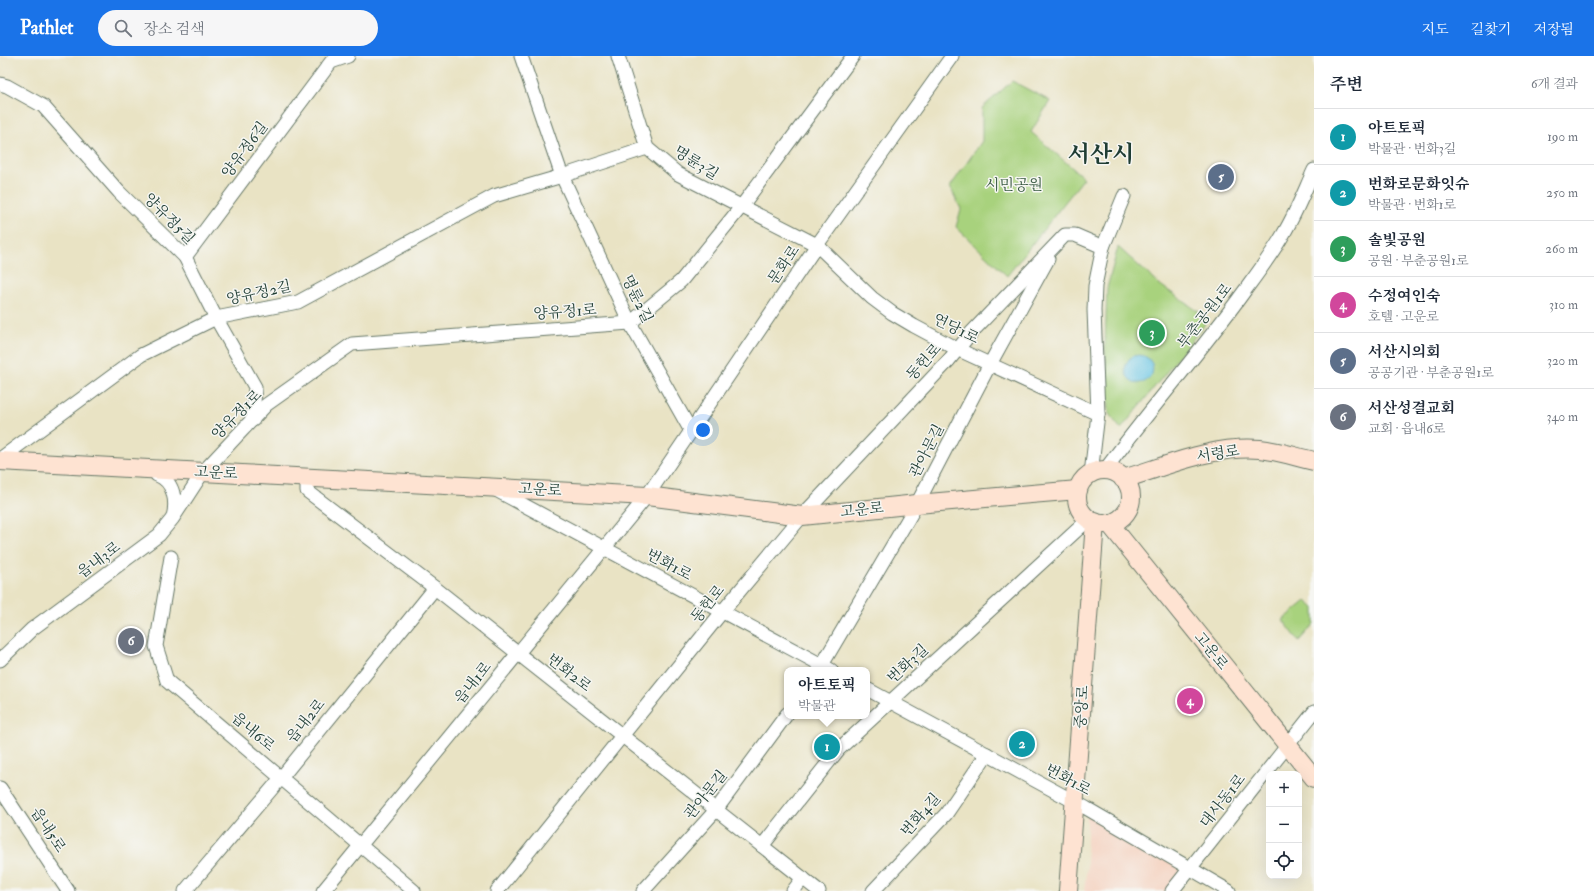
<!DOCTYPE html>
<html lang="ko">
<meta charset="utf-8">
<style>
body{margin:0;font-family:"IM FELL Double Pica","Noto Serif KR",serif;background:#f6f6f7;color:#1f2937}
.controls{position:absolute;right:12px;bottom:12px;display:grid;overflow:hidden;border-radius:8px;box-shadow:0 4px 16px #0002}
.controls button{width:36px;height:36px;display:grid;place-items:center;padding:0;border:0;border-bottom:1px solid #e0e1e3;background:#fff;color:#1f2937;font:20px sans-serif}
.you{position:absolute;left:703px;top:374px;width:14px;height:14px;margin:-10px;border:3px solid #fff;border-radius:50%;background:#1a73e8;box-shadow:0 0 0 6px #1a73e833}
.badge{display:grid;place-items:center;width:26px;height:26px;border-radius:50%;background:#1a73e8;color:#fff;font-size:13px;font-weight:700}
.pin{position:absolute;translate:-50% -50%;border:2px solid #fff;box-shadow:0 1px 4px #0006}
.popup{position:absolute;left:784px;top:611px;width:86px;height:52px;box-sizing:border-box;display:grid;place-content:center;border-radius:8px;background:#fff;filter:drop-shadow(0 1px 3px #0005);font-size:13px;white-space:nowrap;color:#747a83}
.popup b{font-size:15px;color:#1f2937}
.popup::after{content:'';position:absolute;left:50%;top:100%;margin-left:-8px;border:8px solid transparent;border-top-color:#fff}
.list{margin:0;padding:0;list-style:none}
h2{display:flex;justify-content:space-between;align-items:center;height:52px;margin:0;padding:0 16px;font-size:17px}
h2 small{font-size:13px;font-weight:400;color:#747a83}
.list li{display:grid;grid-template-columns:26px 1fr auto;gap:12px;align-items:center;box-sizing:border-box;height:56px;padding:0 16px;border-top:1px solid #e0e1e3}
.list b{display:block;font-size:15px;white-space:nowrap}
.list p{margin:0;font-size:13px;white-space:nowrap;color:#747a83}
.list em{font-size:13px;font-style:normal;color:#747a83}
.icon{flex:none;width:22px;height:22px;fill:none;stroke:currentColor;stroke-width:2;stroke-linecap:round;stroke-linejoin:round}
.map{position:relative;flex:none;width:1314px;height:835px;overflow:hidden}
header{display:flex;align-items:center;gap:24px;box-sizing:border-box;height:56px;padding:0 20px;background:#1a73e8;color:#fff}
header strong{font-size:19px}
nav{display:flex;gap:22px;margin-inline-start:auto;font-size:14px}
.search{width:280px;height:36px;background:#f6f6f7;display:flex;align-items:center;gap:10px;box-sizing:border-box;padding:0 14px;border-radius:22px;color:#747a83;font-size:15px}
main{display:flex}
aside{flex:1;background:#fff}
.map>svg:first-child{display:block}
</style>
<header>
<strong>Pathlet</strong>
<div class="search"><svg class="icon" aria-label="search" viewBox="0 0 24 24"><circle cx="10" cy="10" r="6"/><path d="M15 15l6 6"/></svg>장소 검색</div>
<nav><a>지도</a><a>길찾기</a><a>저장됨</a></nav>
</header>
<main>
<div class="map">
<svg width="1314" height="835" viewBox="0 0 1314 835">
<rect width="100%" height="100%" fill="#f6f6f2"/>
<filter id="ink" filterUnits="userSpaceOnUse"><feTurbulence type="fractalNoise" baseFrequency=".025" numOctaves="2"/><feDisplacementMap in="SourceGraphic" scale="8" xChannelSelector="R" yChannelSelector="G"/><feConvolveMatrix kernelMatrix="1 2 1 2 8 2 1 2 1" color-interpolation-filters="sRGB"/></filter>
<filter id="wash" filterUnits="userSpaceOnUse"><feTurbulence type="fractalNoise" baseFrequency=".012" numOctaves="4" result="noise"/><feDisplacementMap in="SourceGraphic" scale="16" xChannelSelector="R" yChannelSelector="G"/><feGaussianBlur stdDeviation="0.9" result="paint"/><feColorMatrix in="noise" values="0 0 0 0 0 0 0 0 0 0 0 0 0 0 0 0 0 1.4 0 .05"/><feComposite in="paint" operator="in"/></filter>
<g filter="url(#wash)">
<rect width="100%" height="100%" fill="#e9e3c4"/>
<!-- built -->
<polygon fill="#f5d3c1" points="1087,758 1179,811 1181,819 1169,835 1084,835 1087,811"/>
<!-- green -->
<g fill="#a8d27d" stroke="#648858">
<polygon points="1012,25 1050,45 1031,76 1084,122 1007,220 956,171 961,153 950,131 982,85 982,52"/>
<polygon points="1118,191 1159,228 1209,263 1121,373 1109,358 1105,290 1107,232"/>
<polygon points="1306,545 1314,552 1314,568 1299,585 1283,564"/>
</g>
<!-- water -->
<circle fill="#66c5e4" stroke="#42818c" cx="1139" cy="313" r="14"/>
</g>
<g filter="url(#ink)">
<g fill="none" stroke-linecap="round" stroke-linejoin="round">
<!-- street casing -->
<g stroke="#676" stroke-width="15">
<g id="street">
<polyline points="521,0 562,120 630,267 691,375"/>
<polyline points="618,0 647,92 678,118 817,189 872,242 892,257 914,270 957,293 1098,358"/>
<polyline points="0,28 7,30 43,50 119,136 185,201 216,262 255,331 253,364"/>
<polyline points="185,201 331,6 348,0"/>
<polyline points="0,403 141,299 216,262 298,246 494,140 562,120 647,92"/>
<path d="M157 414V419C174 425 177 446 173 461"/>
<path d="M1105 414C1149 354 1199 298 1243 237 1257 218 1272 198 1284 177 1296 157 1304 136 1314 114"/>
<polyline points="1091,418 1098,358 1094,254 1095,230 1103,191 1124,140"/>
<polyline points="307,422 307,435 435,532 819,835"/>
<polyline points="494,433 831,614"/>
<polyline points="171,501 156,590 167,625 414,835"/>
<polyline points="0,604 32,573 159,479 173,462 203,416 266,349 352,288 630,267 681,225 741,151 853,0"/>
<polyline points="819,614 917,448 990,308 1048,203"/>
<polyline points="867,633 1086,752 1229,835"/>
<polyline points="0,732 68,835"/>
<polyline points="762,790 839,693 1089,463"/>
<polyline points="185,835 281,722 435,532"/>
<polyline points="323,835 647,440 817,189 952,0"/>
<polyline points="497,835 722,556 802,460 949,304 971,277 1065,179 1075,179 1103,191"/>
<polyline points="643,835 716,754 787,658"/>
<polyline points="793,835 803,822"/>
<polyline points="873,835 946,758 987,698"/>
<polyline points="1172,835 1314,656"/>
</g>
</g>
<!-- secondary casing -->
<g stroke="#676" stroke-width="20">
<g id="secondary">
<polyline points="0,405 647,440 802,460 917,448 1078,434"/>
<circle cx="1104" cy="441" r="27"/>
<path d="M1123 423C1167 410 1213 389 1260 393 1279 395 1296 401 1314 405"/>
<polyline points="1109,467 1314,722"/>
<polyline points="1068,835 1095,466"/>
</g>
</g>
<!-- street -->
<use href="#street" stroke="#fff" stroke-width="13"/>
<!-- secondary -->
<use href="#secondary" stroke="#fee3d2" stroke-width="18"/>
</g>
</g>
<g text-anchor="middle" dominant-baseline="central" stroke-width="3" stroke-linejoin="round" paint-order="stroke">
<!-- street labels -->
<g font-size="15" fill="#1f3d34" stroke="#f6f6f2">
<text transform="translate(245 94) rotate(-53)">양유정6길</text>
<text transform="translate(696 107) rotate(32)">명륜3길</text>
<text transform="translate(169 163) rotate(45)">양유정5길</text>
<text transform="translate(784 209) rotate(-56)">문화로</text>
<text transform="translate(259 237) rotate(-12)">양유정2길</text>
<text transform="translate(637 243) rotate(64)">명륜2길</text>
<text transform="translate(565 256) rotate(-4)">양유정1로</text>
<text transform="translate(1205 260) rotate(-52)">부춘공원1로</text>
<text transform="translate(956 273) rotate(26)">연당1로</text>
<text transform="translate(924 306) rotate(-48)">동헌로</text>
<text transform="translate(237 359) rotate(-45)">양유정1로</text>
<text transform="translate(927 395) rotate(-63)">관아문길</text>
<text transform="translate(1218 398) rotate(-9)">서령로</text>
<text transform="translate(216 417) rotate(3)">고운로</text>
<text transform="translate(540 434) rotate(3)">고운로</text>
<text transform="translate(862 454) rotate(-6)">고운로</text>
<text transform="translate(99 504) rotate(-37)">읍내3로</text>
<text transform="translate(669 509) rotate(28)">번화1로</text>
<text transform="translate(708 548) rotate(-51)">동헌로</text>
<text transform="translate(1211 595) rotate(51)">고운로</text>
<text transform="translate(908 608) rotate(-43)">번화3길</text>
<text transform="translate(569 617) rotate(38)">번화2로</text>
<text transform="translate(473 627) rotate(-51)">읍내1로</text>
<text transform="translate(1082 651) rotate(-86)">중앙로</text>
<text transform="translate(306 665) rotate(-51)">읍내2로</text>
<text transform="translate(253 676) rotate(40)">읍내6로</text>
<text transform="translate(1068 724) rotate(28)">번화1로</text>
<text transform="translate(706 739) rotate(-51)">관아문길</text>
<text transform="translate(1223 745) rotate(-52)">대사동1로</text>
<text transform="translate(921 759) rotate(-49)">번화4길</text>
<text transform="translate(48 774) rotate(57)">읍내5로</text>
</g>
<!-- park labels -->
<g font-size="15" fill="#3a5b43" stroke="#f6f6f2">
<text x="1014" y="129">시민공원</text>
</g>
<!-- town labels -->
<g font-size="23" font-weight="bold" fill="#1f3d34" stroke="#f6f6f2">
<text x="1101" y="98">서산시</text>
</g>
</g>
</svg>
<div class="controls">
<button>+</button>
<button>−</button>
<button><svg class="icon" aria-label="locate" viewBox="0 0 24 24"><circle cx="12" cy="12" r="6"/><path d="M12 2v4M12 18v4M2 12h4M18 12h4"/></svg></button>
</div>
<div class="you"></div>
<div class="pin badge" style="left:827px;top:691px;background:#0f9aa8">1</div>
<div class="popup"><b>아트토픽</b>박물관</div>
<div class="pin badge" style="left:1022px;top:688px;background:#0f9aa8">2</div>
<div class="pin badge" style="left:1152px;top:277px;background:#2e9e5b">3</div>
<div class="pin badge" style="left:1190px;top:645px;background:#d1479c">4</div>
<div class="pin badge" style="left:1221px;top:121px;background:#5c6f8a">5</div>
<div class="pin badge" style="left:131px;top:585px;background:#6b7280">6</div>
</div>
<aside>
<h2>주변<small>6개 결과</small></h2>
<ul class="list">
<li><span class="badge" style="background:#0f9aa8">1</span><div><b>아트토픽</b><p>박물관 · 번화3길</p></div><em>190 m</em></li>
<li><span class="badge" style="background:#0f9aa8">2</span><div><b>번화로문화잇슈</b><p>박물관 · 번화1로</p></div><em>250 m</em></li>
<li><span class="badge" style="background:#2e9e5b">3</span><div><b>솔빛공원</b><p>공원 · 부춘공원1로</p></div><em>260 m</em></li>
<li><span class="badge" style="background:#d1479c">4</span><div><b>수정여인숙</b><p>호텔 · 고운로</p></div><em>310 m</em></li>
<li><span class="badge" style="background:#5c6f8a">5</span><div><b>서산시의회</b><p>공공기관 · 부춘공원1로</p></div><em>320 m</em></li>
<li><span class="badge" style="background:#6b7280">6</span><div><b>서산성결교회</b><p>교회 · 읍내6로</p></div><em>340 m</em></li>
</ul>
</aside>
</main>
